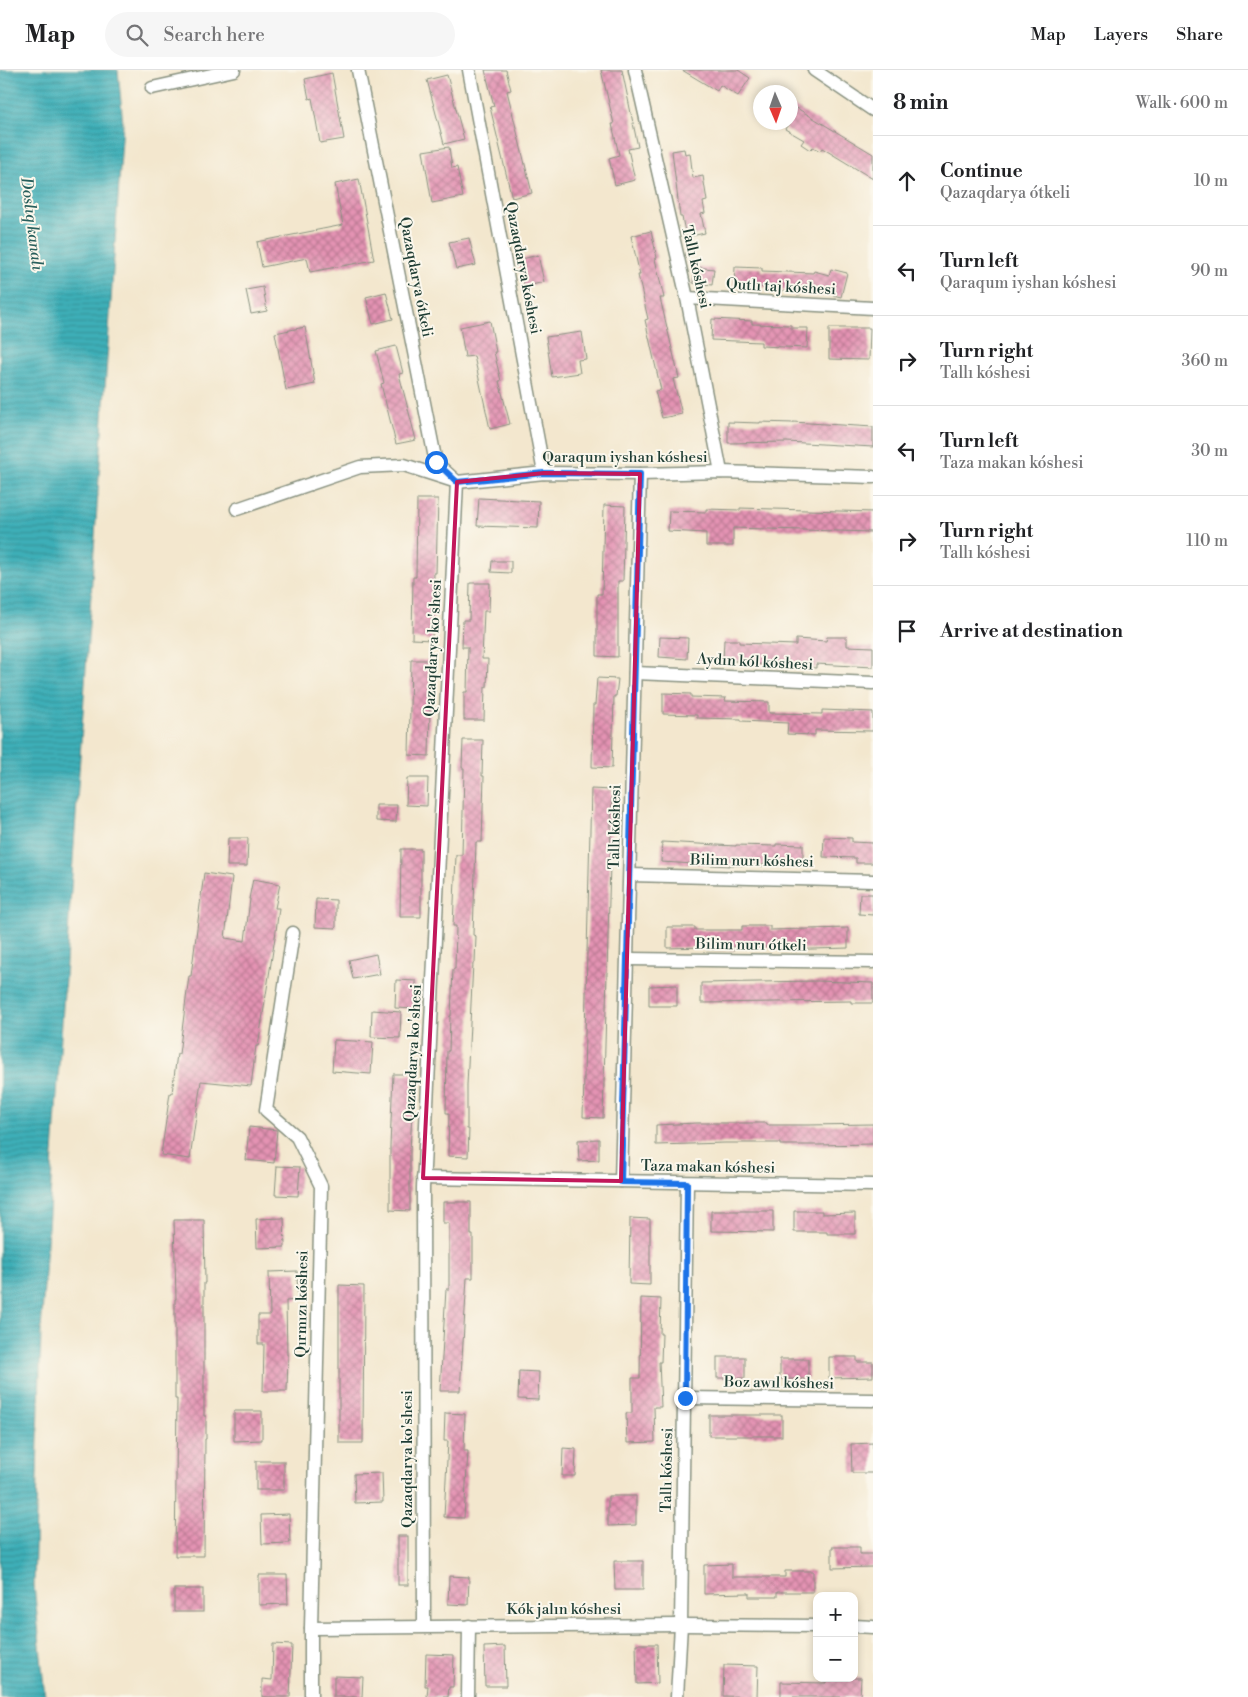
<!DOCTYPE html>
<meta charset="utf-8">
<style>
body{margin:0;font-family:"Libre Bodoni",serif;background:#f6f6f6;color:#202124}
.controls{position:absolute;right:15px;bottom:15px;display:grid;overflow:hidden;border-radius:10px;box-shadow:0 2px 8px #0003}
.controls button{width:45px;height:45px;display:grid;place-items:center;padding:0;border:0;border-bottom:1px solid #e0e0e0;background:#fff;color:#202124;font:25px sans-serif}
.compass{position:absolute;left:753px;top:15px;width:45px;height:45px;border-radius:50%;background:#fff;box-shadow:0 2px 8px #0003;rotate:178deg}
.stop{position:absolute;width:15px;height:15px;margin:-11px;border:4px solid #1a73e8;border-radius:50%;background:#fff}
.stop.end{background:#1a73e8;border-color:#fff;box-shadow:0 1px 5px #0008}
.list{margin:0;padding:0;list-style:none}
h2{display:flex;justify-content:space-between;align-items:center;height:65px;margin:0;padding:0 20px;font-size:21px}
h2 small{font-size:16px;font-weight:400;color:#757577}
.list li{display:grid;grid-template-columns:32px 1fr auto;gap:15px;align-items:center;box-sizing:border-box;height:90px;padding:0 20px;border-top:1px solid #e0e0e0}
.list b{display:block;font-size:19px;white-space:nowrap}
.list p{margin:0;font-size:16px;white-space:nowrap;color:#757577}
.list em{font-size:16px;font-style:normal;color:#757577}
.icon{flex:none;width:28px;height:28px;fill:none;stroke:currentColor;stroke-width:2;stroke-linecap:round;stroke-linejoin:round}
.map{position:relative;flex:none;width:873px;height:1627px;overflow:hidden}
header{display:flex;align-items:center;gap:30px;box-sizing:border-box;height:70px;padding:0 25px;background:#fff;border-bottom:1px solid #e0e0e0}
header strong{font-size:24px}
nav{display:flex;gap:28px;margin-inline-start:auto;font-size:18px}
.search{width:350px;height:45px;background:#f6f6f6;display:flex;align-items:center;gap:12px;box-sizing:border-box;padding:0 18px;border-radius:28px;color:#757577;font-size:19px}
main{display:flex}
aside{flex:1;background:#fff}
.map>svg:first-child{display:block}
</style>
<header>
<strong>Map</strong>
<div class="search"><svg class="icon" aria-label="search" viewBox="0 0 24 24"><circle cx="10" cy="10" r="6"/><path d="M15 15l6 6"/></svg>Search here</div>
<nav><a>Map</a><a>Layers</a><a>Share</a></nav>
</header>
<main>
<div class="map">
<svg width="873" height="1627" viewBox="0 0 873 1627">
<defs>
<pattern id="water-rules" width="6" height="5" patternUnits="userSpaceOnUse" patternTransform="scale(1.25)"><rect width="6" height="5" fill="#3eafb8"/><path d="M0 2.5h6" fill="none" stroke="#339096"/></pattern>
<pattern id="building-cross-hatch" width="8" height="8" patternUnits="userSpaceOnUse" patternTransform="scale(1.25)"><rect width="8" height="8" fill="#e493b3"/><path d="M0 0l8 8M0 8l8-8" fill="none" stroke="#b87992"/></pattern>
</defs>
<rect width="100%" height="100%" fill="#fbf7ec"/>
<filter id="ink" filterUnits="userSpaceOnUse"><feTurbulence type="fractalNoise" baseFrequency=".02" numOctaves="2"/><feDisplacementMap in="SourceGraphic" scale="10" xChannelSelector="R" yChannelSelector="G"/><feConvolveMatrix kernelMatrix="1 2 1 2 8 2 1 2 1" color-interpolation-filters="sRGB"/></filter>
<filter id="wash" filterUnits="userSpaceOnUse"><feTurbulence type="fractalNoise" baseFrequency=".0096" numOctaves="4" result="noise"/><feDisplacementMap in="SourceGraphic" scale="20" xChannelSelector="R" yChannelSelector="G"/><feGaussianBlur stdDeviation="1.12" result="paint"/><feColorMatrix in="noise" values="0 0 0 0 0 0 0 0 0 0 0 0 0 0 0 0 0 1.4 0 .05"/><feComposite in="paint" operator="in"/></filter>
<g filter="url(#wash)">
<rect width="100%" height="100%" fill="#f3e7ce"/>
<!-- water -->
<polygon fill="url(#water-rules)" stroke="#2e7676" points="0,0 118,0 123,54 41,1261 34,1515 45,1627 0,1627"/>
<g id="blocks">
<!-- building -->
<g fill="url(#building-cross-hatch)">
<polygon points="485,0 506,0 511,20 507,21 532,123 512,128 490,37 494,36"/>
<polygon points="601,0 622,0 638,77 628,79 635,110 615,115 609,88 619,85 612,54 614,54"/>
<polygon points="682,0 738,0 750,8 738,26 720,15 717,21"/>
<polygon points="332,3 344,69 320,73 312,28 309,29 305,9"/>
<polygon points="447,5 464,69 444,74 427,10"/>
<polygon points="790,34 873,84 873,109 822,78 820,81 813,77 810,80 801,74 804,70 785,59 790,52"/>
<polygon points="449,77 452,98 457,97 463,127 432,133 423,81"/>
<polygon points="684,79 685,84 690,83 693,108 703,106 707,131 703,132 705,143 701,144 705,163 686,167 682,147 680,147 672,81"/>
<polygon points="359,109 374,190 310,202 307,188 262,197 257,172 343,155 335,114"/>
<polygon points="651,161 657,188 655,189 664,228 660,228 679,308 673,309 682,344 662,348 655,321 661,320 645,250 648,249 638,205 640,205 631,166"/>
<polygon points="469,168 476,195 456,199 449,172"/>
<polygon points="538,185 544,212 524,217 518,190"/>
<polygon points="695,197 714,199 712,215 693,213"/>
<polygon points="735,197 762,198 762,201 813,203 814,201 829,205 831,199 847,203 841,227 797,216 797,221 770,220 770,217 734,216"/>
<polygon points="263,217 267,241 251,244 246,220"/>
<polygon points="386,222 393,249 373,254 366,227"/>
<polygon points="712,249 752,251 752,254 791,255 791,258 808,258 807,278 761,276 761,272 711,270"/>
<polygon points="490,251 496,282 494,282 501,311 499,311 510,354 490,359 474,286 465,287 460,257"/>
<polygon points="305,257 315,314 286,320 275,263"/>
<polygon points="829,258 870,258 869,290 829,289"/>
<polygon points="582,262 586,289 578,290 580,303 552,307 546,267"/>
<polygon points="396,276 403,303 399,304 416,370 396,374 381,314 384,313 376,281"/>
<polygon points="728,352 760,353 760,352 793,353 793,352 873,357 873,377 787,372 728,373"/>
<polygon points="479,428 539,431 538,458 477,456"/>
<polygon points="417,429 438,429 436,503 434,503 432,570 412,569 413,507 416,507"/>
<polygon points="604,435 625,436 623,511 618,511 618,587 597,586 597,524 602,524"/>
<polygon points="740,438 873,442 873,462 733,458 733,476 706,476 706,463 668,461 669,441 706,442 706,439 740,440"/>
<polygon points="492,491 511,491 511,503 491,502"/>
<polygon points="470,513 490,513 489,541 484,541 482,589 488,589 487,617 485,617 484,650 464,650 464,622 467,622 468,577 462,577 463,550 469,550"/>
<polygon points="660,567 688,568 687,589 659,587"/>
<polygon points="827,567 847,567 847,576 873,577 873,597 816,594 816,598 795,597 795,595 750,594 750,591 723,591 724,570 739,570 739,573 796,575 796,569 826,571"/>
<polygon points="411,590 431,590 429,686 409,685"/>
<polygon points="597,608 618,609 616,626 614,626 612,698 592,697 593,635 595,635"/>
<polygon points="663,623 691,624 691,627 726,628 725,631 769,632 769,643 822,644 822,640 873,642 873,661 815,660 815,665 787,664 788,653 741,651 741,649 697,648 697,645 663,644"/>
<polygon points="463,670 483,670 482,706 484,706 482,772 476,772 473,865 476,866 475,893 473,893 467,1015 467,1059 469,1059 468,1087 448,1086 449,1043 446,1043 447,981 449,981 450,946 451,946 453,899 455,899 456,856 453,856 456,785 462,785 464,698 462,698"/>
<polygon points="407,708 428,708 427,736 406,735"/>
<polygon points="591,719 612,720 603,1048 583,1047"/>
<polygon points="376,735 397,735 396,752 376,751"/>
<polygon points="824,767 852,768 852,772 873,773 873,793 856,793 856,788 823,787"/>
<polygon points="228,768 248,768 247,796 227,796"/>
<polygon points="662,772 736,776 736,775 776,776 776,774 803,775 803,795 763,794 763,796 729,795 729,796 661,792"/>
<polygon points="401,779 421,779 421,847 400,847"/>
<polygon points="204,803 232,807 225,868 245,871 250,829 249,829 253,809 280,814 275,838 279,838 276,861 258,976 256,976 251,1016 201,1011 190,1089 161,1085 170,1023 172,1023 177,984 179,984 189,906 191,906"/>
<polygon points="860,824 873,824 873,845 859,844"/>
<polygon points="316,829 336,830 336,858 315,857"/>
<polygon points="742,856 770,856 770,860 848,858 848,878 778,880 778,877 734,877 734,880 706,880 706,877 667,878 667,857 695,857 695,860 742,860"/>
<polygon points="376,884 380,904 353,909 349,890"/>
<polygon points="396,910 416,911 416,939 395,938"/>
<polygon points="818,911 873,913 873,933 851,933 851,931 701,933 701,913"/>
<polygon points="677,915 677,936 649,936 649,916"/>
<polygon points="372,940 401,942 400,968 371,967"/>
<polygon points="334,970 373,972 371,1004 332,1001"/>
<polygon points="393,1004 414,1004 410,1081 410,1141 390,1140 390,1076"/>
<polygon points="697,1053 767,1053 767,1055 808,1055 873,1054 873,1074 816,1075 780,1075 780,1073 725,1073 656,1075 656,1055"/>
<polygon points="249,1057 277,1060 274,1093 246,1090"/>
<polygon points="599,1069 599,1090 579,1091 578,1070"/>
<polygon points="277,1096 300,1097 298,1126 275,1125"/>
<polygon points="443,1132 471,1132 471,1165 473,1165 473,1208 467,1208 460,1321 440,1321 446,1219 449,1219 449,1153 443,1153"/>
<polygon points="711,1141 773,1141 773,1162 711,1161"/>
<polygon points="794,1141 822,1141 822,1144 855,1143 855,1164 827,1164 827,1162 794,1162"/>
<polygon points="284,1148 285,1177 257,1178 256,1149"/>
<polygon points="630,1148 650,1149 650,1215 629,1214"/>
<polygon points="174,1150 204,1150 205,1213 204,1213 204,1346 206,1346 206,1369 205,1369 204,1486 175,1486 177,1329 175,1329 175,1229 176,1229"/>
<polygon points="297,1201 298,1230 286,1231 287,1285 288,1285 287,1321 263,1321 264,1274 258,1274 258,1245 270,1245 269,1202"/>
<polygon points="339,1215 364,1216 363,1373 339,1373"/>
<polygon points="641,1228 661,1229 660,1264 662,1264 661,1292 659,1292 661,1337 654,1337 655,1372 627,1373 626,1343 632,1343 632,1308 640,1308"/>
<rect x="717" y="1287" width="28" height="21"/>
<polygon points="829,1287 857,1287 857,1292 873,1292 873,1307 829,1308"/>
<rect x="780" y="1289" width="28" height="20"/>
<polygon points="519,1301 539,1302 538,1330 518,1329"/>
<polygon points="234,1341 262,1341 262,1370 234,1371"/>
<polygon points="445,1343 465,1344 464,1381 468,1381 464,1448 444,1447 448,1371 444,1371"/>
<rect x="709" y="1345" width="73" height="21"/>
<polygon points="873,1373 873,1403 852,1403 851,1374"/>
<polygon points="563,1378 576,1379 575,1406 562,1406"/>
<rect x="256" y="1391" width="28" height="29"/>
<polygon points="382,1403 383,1432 355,1433 354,1404"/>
<polygon points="608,1426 636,1426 636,1455 608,1456"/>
<polygon points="289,1444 290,1473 262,1474 261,1445"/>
<rect x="398" y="1466" width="10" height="49"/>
<polygon points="832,1477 860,1477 860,1484 873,1484 873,1497 832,1498"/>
<polygon points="614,1491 643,1491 643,1520 615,1520"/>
<polygon points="732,1494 732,1507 785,1507 785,1501 813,1501 813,1522 777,1522 777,1527 749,1527 749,1523 704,1524 704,1495"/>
<polygon points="259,1505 287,1505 288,1534 259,1535"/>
<polygon points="449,1506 469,1507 468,1535 448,1534"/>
<rect x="174" y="1519" width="29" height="23"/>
<polygon points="273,1574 292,1575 290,1627 262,1627 262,1609 272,1610"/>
<polygon points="636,1574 657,1574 658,1613 637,1614"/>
<polygon points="505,1576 506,1616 485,1616 484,1577"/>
<polygon points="426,1584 454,1585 453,1617 449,1617 448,1627 427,1627 428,1616 425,1616"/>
<polygon points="724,1595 758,1596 757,1627 723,1626"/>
<polygon points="334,1606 363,1607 362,1627 334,1627"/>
<polygon points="826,1608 861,1608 860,1627 781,1627 781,1612 826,1613"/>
</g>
</g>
</g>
<g filter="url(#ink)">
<use href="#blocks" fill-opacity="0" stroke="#899281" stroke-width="1"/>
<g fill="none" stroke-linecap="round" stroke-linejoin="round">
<!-- minor casing -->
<g stroke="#899281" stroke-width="15">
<g id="minor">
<polyline points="358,0 436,393 457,412 423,1118 424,1556"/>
<polyline points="469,0 544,403"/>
<polyline points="635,0 687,228 721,402"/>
<polyline points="814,0 873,40"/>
<polyline points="152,18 234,0"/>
<polyline points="687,228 873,238"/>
<polyline points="237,439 360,397 404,395 457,412 544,403 640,404 721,402 873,407"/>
<polyline points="635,603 873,613"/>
<polyline points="630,805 873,811"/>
<polyline points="293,863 266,1040 297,1067 321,1116 311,1558 311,1627"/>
<polyline points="628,889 873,892"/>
<polyline points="423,1108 873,1115"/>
<polyline points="621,1111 640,404"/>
<polyline points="685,1328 873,1330"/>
<polyline points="854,1556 873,1557"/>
<polyline points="311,1558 681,1555 817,1556"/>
<polyline points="468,1627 469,1556"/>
<polyline points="677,1627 681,1555 687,1113"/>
</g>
</g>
<!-- minor -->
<use href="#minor" stroke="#fff" stroke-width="12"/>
</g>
</g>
<g fill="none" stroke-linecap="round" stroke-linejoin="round" filter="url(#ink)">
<!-- route -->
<polyline stroke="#1a73e8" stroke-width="6" points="436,392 457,412 544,403 640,404 621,1112 687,1113 685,1328"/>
</g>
<!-- marked area -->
<path fill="none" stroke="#c2185b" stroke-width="4" stroke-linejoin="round" d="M544 403 640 404 621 1111 423 1108 457 412Z"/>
<g text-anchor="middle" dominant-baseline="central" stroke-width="4" stroke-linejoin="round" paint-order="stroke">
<!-- street labels -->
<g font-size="15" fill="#1f3d34" stroke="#fbf7ec">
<text transform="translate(696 197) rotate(77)">Tallı kóshesi</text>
<text transform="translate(523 198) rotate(79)">Qazaqdarya kóshesi</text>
<text transform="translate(416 207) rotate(79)">Qazaqdarya ótkeli</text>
<text transform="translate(781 217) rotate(3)">Qutlı taj kóshesi</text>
<text x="625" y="387">Qaraqum iyshan kóshesi</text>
<text transform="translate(433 578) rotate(-87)">Qazaqdarya ko'shesi</text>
<text transform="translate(755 592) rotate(3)">Aydın kól kóshesi</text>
<text transform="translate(615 757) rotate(-89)">Tallı kóshesi</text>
<text transform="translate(752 791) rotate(1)">Bilim nurı kóshesi</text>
<text transform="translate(751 875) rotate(1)">Bilim nurı ótkeli</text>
<text transform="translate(413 983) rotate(-87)">Qazaqdarya ko'shesi</text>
<text transform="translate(708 1097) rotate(1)">Taza makan kóshesi</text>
<text transform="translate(302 1234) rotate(-89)">Qırmızı kóshesi</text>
<text transform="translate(779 1313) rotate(1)">Boz awıl kóshesi</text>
<text transform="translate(407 1389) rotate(-90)">Qazaqdarya ko'shesi</text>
<text transform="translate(667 1400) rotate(-89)">Tallı kóshesi</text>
<text x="564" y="1539">Kók jalın kóshesi</text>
</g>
<!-- water labels -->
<g font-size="16" font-style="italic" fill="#285f5c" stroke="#fbf7ec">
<text transform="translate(32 154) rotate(83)">Doslıq kanalı</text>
</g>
</g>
</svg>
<div class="controls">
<button>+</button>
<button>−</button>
</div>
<svg class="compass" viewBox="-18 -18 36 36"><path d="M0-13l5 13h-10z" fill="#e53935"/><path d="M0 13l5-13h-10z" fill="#757577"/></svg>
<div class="stop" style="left:436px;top:392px"></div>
<div class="stop end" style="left:685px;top:1328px"></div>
</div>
<aside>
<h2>8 min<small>Walk · 600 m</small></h2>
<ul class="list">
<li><svg class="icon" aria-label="ahead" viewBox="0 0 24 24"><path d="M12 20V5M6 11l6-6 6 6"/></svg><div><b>Continue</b><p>Qazaqdarya ótkeli</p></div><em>10 m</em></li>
<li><svg class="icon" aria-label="left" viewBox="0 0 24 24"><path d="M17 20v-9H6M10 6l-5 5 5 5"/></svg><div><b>Turn left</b><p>Qaraqum iyshan kóshesi</p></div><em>90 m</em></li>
<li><svg class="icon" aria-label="right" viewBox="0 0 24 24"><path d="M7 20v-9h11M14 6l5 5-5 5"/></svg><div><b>Turn right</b><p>Tallı kóshesi</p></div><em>360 m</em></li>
<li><svg class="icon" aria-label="left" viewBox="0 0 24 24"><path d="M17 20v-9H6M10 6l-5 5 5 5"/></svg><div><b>Turn left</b><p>Taza makan kóshesi</p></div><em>30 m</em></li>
<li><svg class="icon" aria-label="right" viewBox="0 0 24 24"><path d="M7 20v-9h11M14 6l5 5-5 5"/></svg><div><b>Turn right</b><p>Tallı kóshesi</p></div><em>110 m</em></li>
<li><svg class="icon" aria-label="arrive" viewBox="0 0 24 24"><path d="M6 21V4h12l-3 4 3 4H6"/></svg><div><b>Arrive at destination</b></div></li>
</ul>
</aside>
</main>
